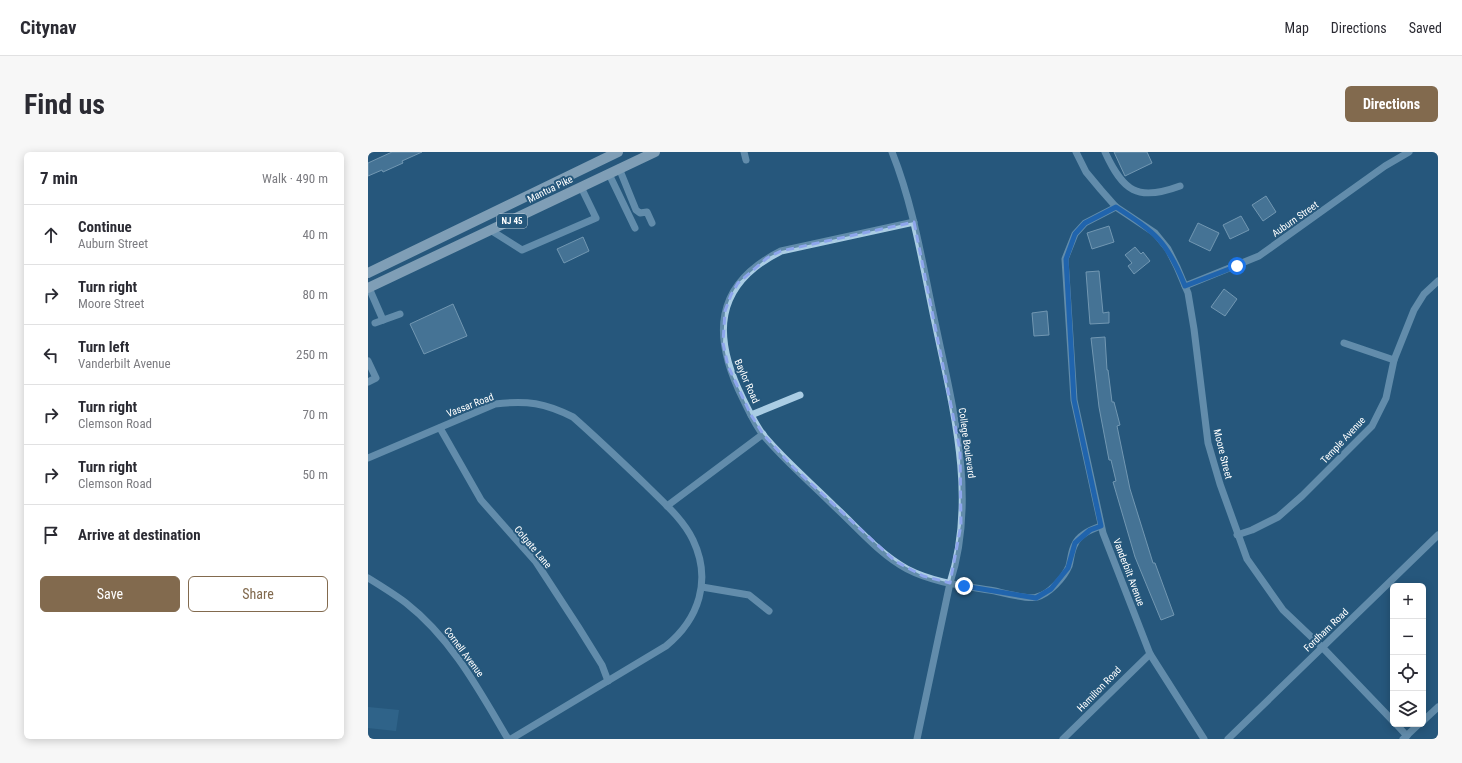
<!DOCTYPE html>
<meta charset="utf-8">
<style>
body{margin:0;font-family:"Roboto Condensed",sans-serif;background:#f7f7f7;color:#2b2b33}
.controls{position:absolute;right:12px;bottom:12px;display:grid;overflow:hidden;border-radius:6px;box-shadow:0 2px 10px #0003}
.controls button{width:36px;height:36px;display:grid;place-items:center;padding:0;border:0;border-bottom:1px solid #e1e1e2;background:#fff;color:#2b2b33;font:20px sans-serif}
.stop{position:absolute;width:12px;height:12px;margin:-9px;border:3px solid #1a73e8;border-radius:50%;background:#fff}
.stop.end{background:#1a73e8;border-color:#fff;box-shadow:0 1px 4px #0008}
.list{margin:0;padding:0;list-style:none}
h2{display:flex;justify-content:space-between;align-items:center;height:52px;margin:0;padding:0 16px;font-size:17px}
h2 small{font-size:13px;font-weight:400;color:#7c7c81}
.list li{display:grid;grid-template-columns:26px 1fr auto;gap:12px;align-items:center;box-sizing:border-box;height:60px;padding:0 16px;border-top:1px solid #e1e1e2}
.list b{display:block;font-size:15px;white-space:nowrap}
.list p{margin:0;font-size:13px;white-space:nowrap;color:#7c7c81}
.list em{font-size:13px;font-style:normal;color:#7c7c81}
.actions{display:flex;gap:8px;padding:12px 16px}
.actions a{flex:1;padding:9px 0;border:1px solid #826a4e;border-radius:6px;text-align:center;font-size:14px;color:#826a4e}
.actions .main{background:#826a4e;color:#fff}
.icon{flex:none;width:22px;height:22px;fill:none;stroke:currentColor;stroke-width:2;stroke-linecap:round;stroke-linejoin:round}
.map{position:relative;flex:none;width:1070px;height:587px;overflow:hidden;border-radius:6px}
header{display:flex;align-items:center;gap:24px;box-sizing:border-box;height:56px;padding:0 20px;background:#fff;border-bottom:1px solid #e1e1e2}
header strong{font-size:19px}
nav{display:flex;gap:22px;margin-inline-start:auto;font-size:14px}
.intro{display:flex;align-items:center;justify-content:space-between;box-sizing:border-box;height:96px;padding:0 24px}
h1{margin:0;font-size:28px}
.button{padding:10px 18px;border-radius:6px;background:#826a4e;color:#fff;font-size:14px;font-weight:700}
main{display:flex;gap:24px;padding:0 24px}
aside{flex:1;background:#fff;border-radius:6px;box-shadow:0 2px 10px #0003}
.map>svg:first-child{display:block}
</style>
<header>
<strong>Citynav</strong>
<nav><a>Map</a><a>Directions</a><a>Saved</a></nav>
</header>
<div class="intro"><h1>Find us</h1><a class="button">Directions</a></div>
<main>
<aside>
<h2>7 min<small>Walk · 490 m</small></h2>
<ul class="list">
<li><svg class="icon" aria-label="ahead" viewBox="0 0 24 24"><path d="M12 20V5M6 11l6-6 6 6"/></svg><div><b>Continue</b><p>Auburn Street</p></div><em>40 m</em></li>
<li><svg class="icon" aria-label="right" viewBox="0 0 24 24"><path d="M7 20v-9h11M14 6l5 5-5 5"/></svg><div><b>Turn right</b><p>Moore Street</p></div><em>80 m</em></li>
<li><svg class="icon" aria-label="left" viewBox="0 0 24 24"><path d="M17 20v-9H6M10 6l-5 5 5 5"/></svg><div><b>Turn left</b><p>Vanderbilt Avenue</p></div><em>250 m</em></li>
<li><svg class="icon" aria-label="right" viewBox="0 0 24 24"><path d="M7 20v-9h11M14 6l5 5-5 5"/></svg><div><b>Turn right</b><p>Clemson Road</p></div><em>70 m</em></li>
<li><svg class="icon" aria-label="right" viewBox="0 0 24 24"><path d="M7 20v-9h11M14 6l5 5-5 5"/></svg><div><b>Turn right</b><p>Clemson Road</p></div><em>50 m</em></li>
<li><svg class="icon" aria-label="arrive" viewBox="0 0 24 24"><path d="M6 21V4h12l-3 4 3 4H6"/></svg><div><b>Arrive at destination</b></div></li>
</ul>
<div class="actions"><a class="main">Save</a><a>Share</a></div>
</aside>
<div class="map">
<svg width="1070" height="587" viewBox="0 0 1070 587">
<rect width="100%" height="100%" fill="#26587c"/>
<!-- green -->
<polygon fill="#3a7299" points="0,555 31,558 28,579 0,576"/>
<!-- building -->
<g fill="#6a95b3" stroke="#cde4f4">
<polygon points="24,0 54,0 34,9 35,11 15,20 14,18 0,24 0,11"/>
<polygon points="746,0 779,0 784,11 757,24"/>
<polygon points="898,44 908,60 895,69 884,53"/>
<polygon points="873,64 881,78 862,87 855,73"/>
<polygon points="830,71 851,81 842,99 821,89"/>
<polygon points="741,74 746,90 724,97 719,81"/>
<polygon points="215,85 221,99 196,111 189,97"/>
<polygon points="767,95 773,102 775,100 782,109 766,122 760,114 764,111 757,103"/>
<polygon points="731,119 735,161 741,160 741,171 722,172 718,120"/>
<polygon points="856,137 869,147 857,164 843,155"/>
<polygon points="85,152 99,184 56,202 42,172"/>
<polygon points="679,159 681,183 666,184 664,161"/>
<polygon points="737,185 739,218 740,218 744,250 746,250 752,273 749,274 762,337 785,411 787,411 806,463 793,468 767,405 745,330 748,329 743,308 741,308 731,255 723,186"/>
</g>
<g fill="none" stroke-linecap="round" stroke-linejoin="round">
<!-- minor -->
<g stroke="#aacde4" stroke-width="7">
<polyline points="376,0 378,8"/>
<path d="M524 0C544 50 553 103 564 156 582 245 611 341 582 431L549 587"/>
<polyline points="708,0 718,20 733,38 748,55 787,81 800,97 809,115 820,141 826,177 840,291 852,332 879,407 915,458 955,496 1025,569"/>
<path d="M737 0C755 39 769 50 812 34"/>
<polyline points="251,16 268,58 272,61 279,60 284,71"/>
<polyline points="241,22 267,76"/>
<polyline points="748,55 717,71 707,82 697,107 706,248 735,381 782,502 836,587"/>
<path d="M546 70 413 99C345 133 344 185 375 247 381 259 387 273 396 284 417 309 442 330 465 353 488 374 511 402 539 417 566 431 597 434 627 439 636 441 661 448 669 445 681 442 696 426 701 414 703 407 703 399 707 392 711 383 724 377 733 374"/>
<polyline points="124,79 154,98 228,66 213,35"/>
<polyline points="817,134 891,104 1017,14 1041,0"/>
<polyline points="1,136 15,168"/>
<polyline points="7,171 32,162"/>
<polyline points="976,191 1026,208"/>
<polyline points="0,209 8,226 0,230"/>
<polyline points="383,263 432,243"/>
<polyline points="72,276 113,348 168,410 211,476 234,513 240,529"/>
<path d="M0 306 127 252C159 248 177 251 205 265 230 287 254 310 278 333 295 350 315 367 325 388 344 428 331 467 298 494L143 587"/>
<polyline points="299,354 395,282"/>
<polyline points="869,383 884,378 910,365 934,344 1004,274 1018,246 1026,208 1046,158 1056,142 1070,129"/>
<path d="M0 426C13 434 26 442 38 451 84 487 111 538 140 587"/>
<polyline points="334,435 381,443 401,459"/>
<polyline points="1055,569 1070,555"/>
<polyline points="1028,572 1039,584"/>
<polyline points="695,587 782,502"/>
<polyline points="860,587 1070,383"/>
<polyline points="1035,587 1051,572"/>
</g>
<!-- major -->
<g stroke="#eaf4fc" stroke-width="10">
<polyline points="0,121 250,0"/>
<polyline points="0,136 287,0"/>
</g>
</g>
<g fill="none" stroke-linecap="round" stroke-linejoin="round">
<!-- route -->
<path stroke="#1a73e8" stroke-width="5" d="M596 434 668 446 683 437 700 416 707 391 722 378 733 374 706 248 698 107 707 82 717 71 748 55C788 81 799 89 817 134L869 114"/>
</g>
<!-- marked area -->
<path d="M0 0H1070V587H0ZM546 70 592 298 593 373 582 431 555 424 527 409 425 315 395 282 383 263 360 214 355 191 357 159 363 143 370 131 399 106 413 99Z" fill="#26587c" fill-opacity=".55" fill-rule="evenodd"/>
<path fill="none" stroke="#8ea6ec" stroke-width="3" stroke-dasharray="8 5" stroke-linejoin="round" d="M546 70 592 298 593 373 582 431 555 424 527 409 425 315 395 282 383 263 360 214 355 191 357 159 363 143 370 131 399 106 413 99Z"/>
<g text-anchor="middle" dominant-baseline="central" stroke-width="4" stroke-linejoin="round" paint-order="stroke">
<!-- shield labels -->
<rect fill="#26587c" stroke="#becdd8" stroke-width="1" x="129" y="62" width="30" height="14" rx="3"/>
<g font-size="9" font-weight="bold" fill="#fff">
<text x="144" y="69">NJ 45</text>
</g>
<!-- street labels -->
<g font-size="10" fill="#fff" stroke="#26587c">
<text transform="translate(182 37) rotate(-26)">Mantua Pike</text>
<text transform="translate(927 67) rotate(-35)">Auburn Street</text>
<text transform="translate(379 229) rotate(66)">Baylor Road</text>
<text transform="translate(102 253) rotate(-21)">Vassar Road</text>
<text transform="translate(975 288) rotate(-47)">Temple Avenue</text>
<text transform="translate(599 291) rotate(82)">College Boulevard</text>
<text transform="translate(855 302) rotate(76)">Moore Street</text>
<text transform="translate(165 395) rotate(50)">Colgate Lane</text>
<text transform="translate(761 420) rotate(69)">Vanderbilt Avenue</text>
<text transform="translate(958 478) rotate(-44)">Fordham Road</text>
<text transform="translate(96 500) rotate(53)">Cornell Avenue</text>
<text transform="translate(731 537) rotate(-46)">Hamilton Road</text>
</g>
</g>
</svg>
<div class="controls">
<button>+</button>
<button>−</button>
<button><svg class="icon" aria-label="locate" viewBox="0 0 24 24"><circle cx="12" cy="12" r="6"/><path d="M12 2v4M12 18v4M2 12h4M18 12h4"/></svg></button>
<button><svg class="icon" aria-label="layers" viewBox="0 0 24 24"><path d="M12 4l9 5-9 5-9-5zM3 14l9 5 9-5"/></svg></button>
</div>
<div class="stop" style="left:869px;top:114px"></div>
<div class="stop end" style="left:596px;top:434px"></div>
</div>
</main>
